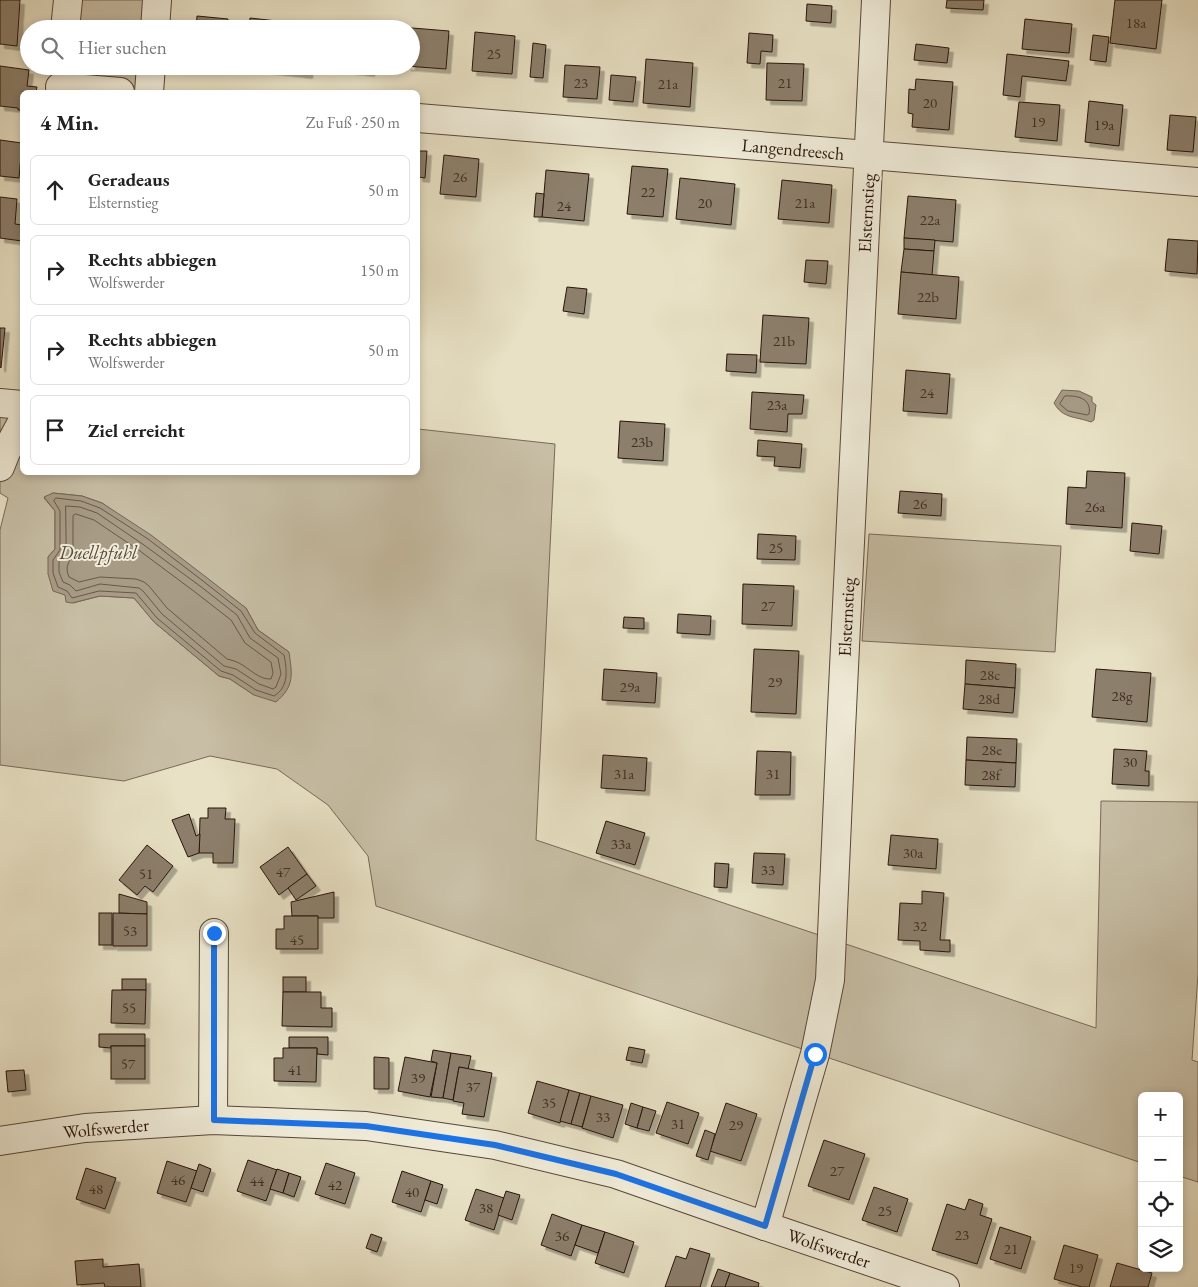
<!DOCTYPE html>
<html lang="de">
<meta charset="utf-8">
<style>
body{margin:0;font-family:"EB Garamond",serif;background:#f6f6f6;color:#222}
.controls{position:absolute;right:15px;bottom:15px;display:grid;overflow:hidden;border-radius:8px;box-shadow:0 2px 8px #0003}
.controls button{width:45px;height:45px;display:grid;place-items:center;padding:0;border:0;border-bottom:1px solid #e0e0e0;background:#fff;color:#222;font:25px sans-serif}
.stop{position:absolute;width:15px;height:15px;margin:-11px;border:4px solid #1a73e8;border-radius:50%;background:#fff}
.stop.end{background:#1a73e8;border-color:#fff;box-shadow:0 1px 5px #0008}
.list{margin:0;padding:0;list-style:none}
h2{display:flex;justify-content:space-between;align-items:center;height:65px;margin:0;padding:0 20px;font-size:21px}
h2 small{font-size:16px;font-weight:400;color:#767676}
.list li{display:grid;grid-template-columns:32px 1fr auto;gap:15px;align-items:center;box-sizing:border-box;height:70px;margin:0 10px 10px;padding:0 10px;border:1px solid #e0e0e0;border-radius:8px}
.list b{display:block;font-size:19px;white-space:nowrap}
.list p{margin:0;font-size:16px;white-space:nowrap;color:#767676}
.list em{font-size:16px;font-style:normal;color:#767676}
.icon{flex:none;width:28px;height:28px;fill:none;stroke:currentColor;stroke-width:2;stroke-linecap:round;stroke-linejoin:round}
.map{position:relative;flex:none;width:1198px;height:1287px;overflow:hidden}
.search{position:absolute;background:#fff;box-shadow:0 2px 8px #0003;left:20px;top:20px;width:400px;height:55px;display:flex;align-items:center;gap:12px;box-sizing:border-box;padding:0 18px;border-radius:28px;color:#767676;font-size:19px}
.panel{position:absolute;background:#fff;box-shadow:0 2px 8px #0003;left:20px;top:90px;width:400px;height:385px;border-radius:8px}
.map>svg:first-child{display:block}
</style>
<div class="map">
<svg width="1198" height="1287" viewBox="0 0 1198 1287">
<defs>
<filter id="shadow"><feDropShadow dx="4.5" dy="4.5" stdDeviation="0" flood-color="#0004"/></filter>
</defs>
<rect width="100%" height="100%" fill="#e8e1c5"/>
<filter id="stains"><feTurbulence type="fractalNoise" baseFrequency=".004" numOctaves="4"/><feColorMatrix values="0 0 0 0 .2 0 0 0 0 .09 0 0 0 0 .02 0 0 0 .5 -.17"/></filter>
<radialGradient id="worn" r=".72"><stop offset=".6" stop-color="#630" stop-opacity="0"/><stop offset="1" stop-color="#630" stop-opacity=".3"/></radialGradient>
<!-- green -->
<g fill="#c7bea5" stroke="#786958" fill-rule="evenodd">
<polygon points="68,0 157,0 155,29 65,29"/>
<polygon points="62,66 151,66 149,92 60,92"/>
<path d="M0 403 22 405V472H418V429L555 444 536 840 1096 1028 1101 801 1198 802V974L1192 1060 1198 1062V1182L1179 1176V1096H1142V1163L376 906 368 856 328 805 277 769 210 756 124 781 0 765V530L8 498 0 493ZM53 493 82 496 102 503 246 608 258 630 289 652 254 695 230 679 219 676 154 622 134 598 100 596 73 603 65 595 48 557 55 549V511L44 498Z"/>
<polygon points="869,534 1061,546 1055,652 862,641"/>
</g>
<!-- water -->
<g fill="#a79b86" stroke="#746555">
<path d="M1062 390 1079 391 1092 397V402L1096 405 1094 420 1091 422C1075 416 1063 419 1054 403Z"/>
<path d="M53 493 82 496 102 503 151 535 206 577 246 608 258 630 289 652C292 674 295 686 276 702L254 695 230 679 219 676 154 622 134 598 100 596 72 603 66 602 65 595 53 591 48 574V557L55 549V511L44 497Z"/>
</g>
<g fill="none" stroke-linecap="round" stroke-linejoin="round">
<!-- shore -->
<g stroke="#685848" stroke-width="1">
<path d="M1065 396C1078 395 1092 399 1089 414L1087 415 1068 411 1062 406 1060 404Z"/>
<path d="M56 498 81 501 100 508 148 539 203 581 241 611 255 633 284 655C287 670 289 687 274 696L256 690 233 675 221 671 157 618 136 593 99 591 72 598 67 591 58 587 53 573V560L60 550V511L54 501Z"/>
<polygon points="66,506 80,507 97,513 144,545 200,586 237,615 250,638 278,658 281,674 276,687 273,689 259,684 236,669 224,666 162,614 143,591 139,588 100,584 76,591 70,585 63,582 59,572 59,562 66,550"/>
<path d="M76 514 94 520 140 551 195 592 231 620 245 643 271 662 273 673 271 679C259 680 249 668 239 663 235 661 231 660 227 659L167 608 149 586 144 582 136 579 100 577 79 582 69 577C64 565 70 563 73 552V516Z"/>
</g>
</g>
<!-- building -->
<g fill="#8c7f6c" stroke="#28140b" filter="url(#shadow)">
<polygon points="0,0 20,0 17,46 0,44"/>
<polygon points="947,0 984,0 983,10 946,8"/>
<polygon points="1115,0 1162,0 1156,49 1110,43"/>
<polygon points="807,4 832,6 831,23 806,21"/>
<polygon points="197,16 228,19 227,29 196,29"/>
<polygon points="250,18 295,23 295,29 249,29"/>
<polygon points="1025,19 1072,24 1069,53 1022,49"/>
<polygon points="326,21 375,26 375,29 325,29"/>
<polygon points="400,27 449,31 446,69 406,66 411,66 411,29 400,29"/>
<polygon points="475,32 515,36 512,74 472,71"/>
<polygon points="749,33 773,35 772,52 761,51 760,64 747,63"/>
<polygon points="1093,35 1109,37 1106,62 1090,60"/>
<polygon points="533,43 546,45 543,78 530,77"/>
<polygon points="916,44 949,48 947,63 914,60"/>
<polygon points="1007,54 1069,61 1066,81 1022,76 1020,97 1003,95"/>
<polygon points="646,59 693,63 690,107 643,103"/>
<polygon points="767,63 804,64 802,101 766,100"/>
<polygon points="565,65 600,67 597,99 563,97"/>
<polygon points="0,66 29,70 27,86 37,87 36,92 22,92 22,110 18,110 18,108 0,106"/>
<polygon points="245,66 309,66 308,74 245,67"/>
<polygon points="321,66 371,66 370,72"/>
<polygon points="611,75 636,77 633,102 609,100"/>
<polygon points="916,79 953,82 949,130 912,127 913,114 908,113 909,89 915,90"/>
<polygon points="1089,101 1123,105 1119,146 1085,142"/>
<polygon points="1019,102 1060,105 1057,141 1015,137"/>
<polygon points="1170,115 1196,117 1193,152 1167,150"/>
<polygon points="0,140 22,143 19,178 0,176"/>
<polygon points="418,151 427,151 425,178 418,177"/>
<polygon points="444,155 479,159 476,197 440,194"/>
<polygon points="632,166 668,169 663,217 627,214"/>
<polygon points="546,170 589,174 584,221 542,217"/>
<polygon points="680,178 735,184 731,225 676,219"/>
<polygon points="782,180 832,185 829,223 778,219"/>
<polygon points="536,193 544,194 542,217 534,217"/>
<polygon points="908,196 956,200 953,242 904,238"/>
<polygon points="0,197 17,199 15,224 22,225 22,241 0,238"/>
<polygon points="904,238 935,240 934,251 904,249"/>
<polygon points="1168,239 1198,241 1197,274 1165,271"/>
<polygon points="904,249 934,251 932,275 901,272"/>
<polygon points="806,260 828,261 826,284 804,282"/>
<polygon points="901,272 959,277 956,319 898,314"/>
<polygon points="567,287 587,289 584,314 563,311"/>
<polygon points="763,315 809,318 806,364 760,362"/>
<polygon points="0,328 5,328 1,368 0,367"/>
<polygon points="727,354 757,355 756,373 726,371"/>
<polygon points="906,370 950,374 947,414 903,411"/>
<polygon points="752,392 804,395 802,414 788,414 787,432 750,429"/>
<polygon points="620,421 665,424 663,461 618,458"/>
<polygon points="758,440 802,444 800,468 774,466 775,457 757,456"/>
<polygon points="1087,471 1125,473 1122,528 1066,524 1068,487 1086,488"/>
<polygon points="900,491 942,494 941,516 898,513"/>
<polygon points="1132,523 1162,526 1159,554 1130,551"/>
<polygon points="758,534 796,536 795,560 757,559"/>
<polygon points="743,584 794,586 792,626 742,624"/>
<polygon points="678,614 711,616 710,635 677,633"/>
<polygon points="624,617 644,618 644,629 623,628"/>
<polygon points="754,649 799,651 796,714 751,712"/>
<polygon points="966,660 1016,664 1015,688 965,684"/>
<polygon points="604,669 657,673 655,703 602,700"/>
<polygon points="1096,669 1151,673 1147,722 1092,717"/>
<polygon points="965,684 1015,688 1013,713 963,709"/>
<polygon points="967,737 1017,739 1016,763 966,760"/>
<polygon points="1114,749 1147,751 1145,771 1149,771 1149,786 1112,784"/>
<polygon points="757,751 791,752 790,795 755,795"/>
<polygon points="603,755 647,758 645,791 601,788"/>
<polygon points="966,760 1016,763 1015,787 965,785"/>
<polygon points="208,808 226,808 225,819 235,819 233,863 213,863 213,853 199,853 200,818 208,818"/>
<polygon points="189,814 196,836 200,834 199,853 188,857 172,820"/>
<polygon points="606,821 645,833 635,865 596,853"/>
<polygon points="891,835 938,839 936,869 888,865"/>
<polygon points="147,845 173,866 153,892 145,886 137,895 119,880"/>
<polygon points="288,847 307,874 279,895 260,867"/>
<polygon points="754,853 785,854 783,885 752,883"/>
<polygon points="715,863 729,864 727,888 714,887"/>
<polygon points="307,874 316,886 296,900 288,888"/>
<polygon points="922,891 944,893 940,940 950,940 950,952 920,950 920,941 898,940 900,903 922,904"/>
<polygon points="334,892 334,918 318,918 318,916 292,916 291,902"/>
<polygon points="119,894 147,902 147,914 119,913"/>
<rect x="99" y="913" width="13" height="32"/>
<polygon points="113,913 147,914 147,946 113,946"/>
<polygon points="284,916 318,916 318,949 276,949 276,929 284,929"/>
<rect x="283" y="977" width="23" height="15"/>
<rect x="122" y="979" width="24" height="11"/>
<polygon points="112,990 146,990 145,1024 111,1023"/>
<polygon points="283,992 321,992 321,1008 332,1008 332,1027 282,1026"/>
<polygon points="99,1034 145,1034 145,1046 111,1046 111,1048 99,1047"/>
<polygon points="289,1037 328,1037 328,1055 317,1054 317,1048 289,1048"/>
<rect x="111" y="1046" width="34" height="33"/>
<polygon points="629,1047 645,1050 642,1063 626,1060"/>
<polygon points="283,1048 317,1048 316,1082 274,1081 274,1058 283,1058"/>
<polygon points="433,1050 451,1053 443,1098 431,1097 437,1063 431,1061"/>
<polygon points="451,1053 471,1056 468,1069 459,1067 453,1100 443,1098"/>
<polygon points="374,1057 389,1058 389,1089 374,1089"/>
<polygon points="405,1057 437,1063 430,1097 398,1091"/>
<polygon points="459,1067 492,1073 484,1117 462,1114 464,1103 453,1101"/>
<polygon points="24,1070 26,1090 8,1092 6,1071"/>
<polygon points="537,1081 569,1090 560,1123 528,1113"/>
<polygon points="569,1090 580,1093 571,1124 560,1121"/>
<polygon points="580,1093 591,1096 582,1127 571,1124"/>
<polygon points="591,1096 623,1105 613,1138 582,1128"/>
<polygon points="667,1102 699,1113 688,1144 656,1133"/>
<polygon points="631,1103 643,1107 637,1128 625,1124"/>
<polygon points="726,1103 757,1114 741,1161 710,1151"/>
<polygon points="643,1107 656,1111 649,1131 637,1128"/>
<polygon points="705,1130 715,1134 708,1160 696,1156"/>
<polygon points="824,1140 865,1154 849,1200 808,1186"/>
<polygon points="248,1160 277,1170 266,1201 237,1191"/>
<polygon points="167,1161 197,1171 186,1202 157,1193"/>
<polygon points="326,1163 355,1173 345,1204 315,1194"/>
<polygon points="199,1164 211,1169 203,1192 191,1188"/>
<polygon points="86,1168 116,1178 105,1209 76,1199"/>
<polygon points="277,1169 289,1173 283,1193 270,1189"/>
<polygon points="402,1171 431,1181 421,1212 392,1202"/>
<polygon points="289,1173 301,1177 294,1197 283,1193"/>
<polygon points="431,1181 443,1185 437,1204 425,1200"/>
<polygon points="874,1187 908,1199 897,1232 862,1220"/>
<polygon points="476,1189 504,1198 494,1230 465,1220"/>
<polygon points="506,1191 520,1195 512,1220 498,1215"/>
<polygon points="969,1199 983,1204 980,1215 992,1219 977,1264 932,1250 947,1204 965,1210"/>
<polygon points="552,1214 582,1225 571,1256 541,1245"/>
<polygon points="582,1225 605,1232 598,1253 575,1245"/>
<polygon points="1000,1227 1031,1237 1021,1269 990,1259"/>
<polygon points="605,1232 634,1242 624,1273 595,1263"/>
<polygon points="371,1234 382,1238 377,1252 366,1248"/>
<polygon points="1064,1245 1098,1255 1089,1287 1082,1287 1054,1279"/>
<polygon points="690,1248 710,1254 700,1287 665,1287 676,1256 686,1259"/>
<polygon points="103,1259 103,1267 139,1264 141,1287 105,1287 104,1283 77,1285 75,1261"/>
<polygon points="1117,1263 1152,1273 1148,1287 1110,1287"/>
<polygon points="718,1269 730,1273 725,1287 711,1287"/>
<polygon points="730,1273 759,1283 758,1287 725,1287"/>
</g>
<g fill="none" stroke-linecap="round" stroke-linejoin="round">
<!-- street casing -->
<g stroke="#58473a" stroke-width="30">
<g id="street">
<polyline points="65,29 68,0"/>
<polyline points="155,29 157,0"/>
<polyline points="60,87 120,92"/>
<polyline points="149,92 151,66"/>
<polyline points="418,118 1198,182"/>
<polyline points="0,403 22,405"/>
<polyline points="0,467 6,452 22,422"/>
<polyline points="213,1120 214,933"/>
<polyline points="0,1141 85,1128 213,1120 366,1126 495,1145 616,1174 765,1226 945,1287"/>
<polyline points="765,1226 815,1054 830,980 841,730 876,0"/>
</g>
</g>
<!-- street -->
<use href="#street" stroke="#f0ecd9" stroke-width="28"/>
</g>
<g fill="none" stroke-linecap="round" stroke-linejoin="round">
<!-- route -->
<polyline stroke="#1a73e8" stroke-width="6" points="214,933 214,1120 366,1126 495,1145 616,1174 765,1226 815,1054"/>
</g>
<g text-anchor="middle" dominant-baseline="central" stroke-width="4" stroke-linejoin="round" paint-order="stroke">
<!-- number labels -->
<g font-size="15" fill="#412f23">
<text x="1136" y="22">18a</text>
<text x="494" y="53">25</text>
<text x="581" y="82">23</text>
<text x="785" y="82">21</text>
<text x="668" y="83">21a</text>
<text x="930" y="102">20</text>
<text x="1038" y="121">19</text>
<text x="1104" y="124">19a</text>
<text x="460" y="176">26</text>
<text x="648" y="191">22</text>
<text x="705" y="202">20</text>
<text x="805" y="202">21a</text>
<text x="564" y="205">24</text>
<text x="930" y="219">22a</text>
<text x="928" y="296">22b</text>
<text x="784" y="340">21b</text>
<text x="927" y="392">24</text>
<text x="777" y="404">23a</text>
<text x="642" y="441">23b</text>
<text x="920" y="503">26</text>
<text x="1095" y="506">26a</text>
<text x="776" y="547">25</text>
<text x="768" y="605">27</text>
<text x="990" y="674">28c</text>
<text x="775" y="681">29</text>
<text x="630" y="686">29a</text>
<text x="1122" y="695">28g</text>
<text x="989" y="698">28d</text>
<text x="992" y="749">28e</text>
<text x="1130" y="761">30</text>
<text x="624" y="773">31a</text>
<text x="773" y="773">31</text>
<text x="991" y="774">28f</text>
<text x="621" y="843">33a</text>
<text x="913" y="852">30a</text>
<text x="768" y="869">33</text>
<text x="283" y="871">47</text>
<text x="146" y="873">51</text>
<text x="920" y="925">32</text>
<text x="130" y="930">53</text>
<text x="297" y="939">45</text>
<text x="129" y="1007">55</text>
<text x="128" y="1063">57</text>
<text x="295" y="1069">41</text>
<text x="418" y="1077">39</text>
<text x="473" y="1086">37</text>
<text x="549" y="1102">35</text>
<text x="603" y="1116">33</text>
<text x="678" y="1123">31</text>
<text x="736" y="1124">29</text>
<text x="837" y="1170">27</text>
<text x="178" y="1179">46</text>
<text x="257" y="1180">44</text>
<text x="335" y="1184">42</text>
<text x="96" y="1188">48</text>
<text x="412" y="1191">40</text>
<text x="486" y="1207">38</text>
<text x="885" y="1210">25</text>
<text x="962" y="1234">23</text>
<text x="562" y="1235">36</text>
<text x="1011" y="1248">21</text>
<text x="1076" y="1267">19</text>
</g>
<!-- street labels -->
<g font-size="18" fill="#28140b" stroke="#f0ecd9">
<text transform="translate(793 149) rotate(5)">Langendreesch</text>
<text transform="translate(866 213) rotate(-87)">Elsternstieg</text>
<text transform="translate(846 617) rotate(-87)">Elsternstieg</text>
<text transform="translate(106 1128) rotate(-5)">Wolfswerder</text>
<text transform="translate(829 1248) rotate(19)">Wolfswerder</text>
</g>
<!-- water labels -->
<g font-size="19" font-style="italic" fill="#5b4a3c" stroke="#f0ecd9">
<text x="98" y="552">Duellpfuhl</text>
</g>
</g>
<rect width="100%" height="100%" filter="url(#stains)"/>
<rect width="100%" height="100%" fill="url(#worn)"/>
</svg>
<div class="controls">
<button>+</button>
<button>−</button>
<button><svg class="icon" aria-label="locate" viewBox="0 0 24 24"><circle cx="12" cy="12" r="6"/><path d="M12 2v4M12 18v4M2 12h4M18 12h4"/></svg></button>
<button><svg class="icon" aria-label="layers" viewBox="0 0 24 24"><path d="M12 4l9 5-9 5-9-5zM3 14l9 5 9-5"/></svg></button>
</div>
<div class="stop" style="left:815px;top:1054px"></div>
<div class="stop end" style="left:214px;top:933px"></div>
<div class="search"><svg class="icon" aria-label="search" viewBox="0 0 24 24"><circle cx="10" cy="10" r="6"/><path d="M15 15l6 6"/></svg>Hier suchen</div>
<section class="panel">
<h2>4 Min.<small>Zu Fuß · 250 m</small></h2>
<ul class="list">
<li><svg class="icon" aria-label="ahead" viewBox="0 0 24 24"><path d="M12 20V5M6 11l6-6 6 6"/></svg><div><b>Geradeaus</b><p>Elsternstieg</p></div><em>50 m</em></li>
<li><svg class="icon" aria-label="right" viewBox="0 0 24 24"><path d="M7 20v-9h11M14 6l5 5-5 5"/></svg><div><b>Rechts abbiegen</b><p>Wolfswerder</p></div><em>150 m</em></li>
<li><svg class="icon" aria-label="right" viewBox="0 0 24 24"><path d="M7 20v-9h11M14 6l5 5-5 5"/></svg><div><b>Rechts abbiegen</b><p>Wolfswerder</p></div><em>50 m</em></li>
<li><svg class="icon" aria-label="arrive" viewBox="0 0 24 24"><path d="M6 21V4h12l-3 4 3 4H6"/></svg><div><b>Ziel erreicht</b></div></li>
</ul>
</section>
</div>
